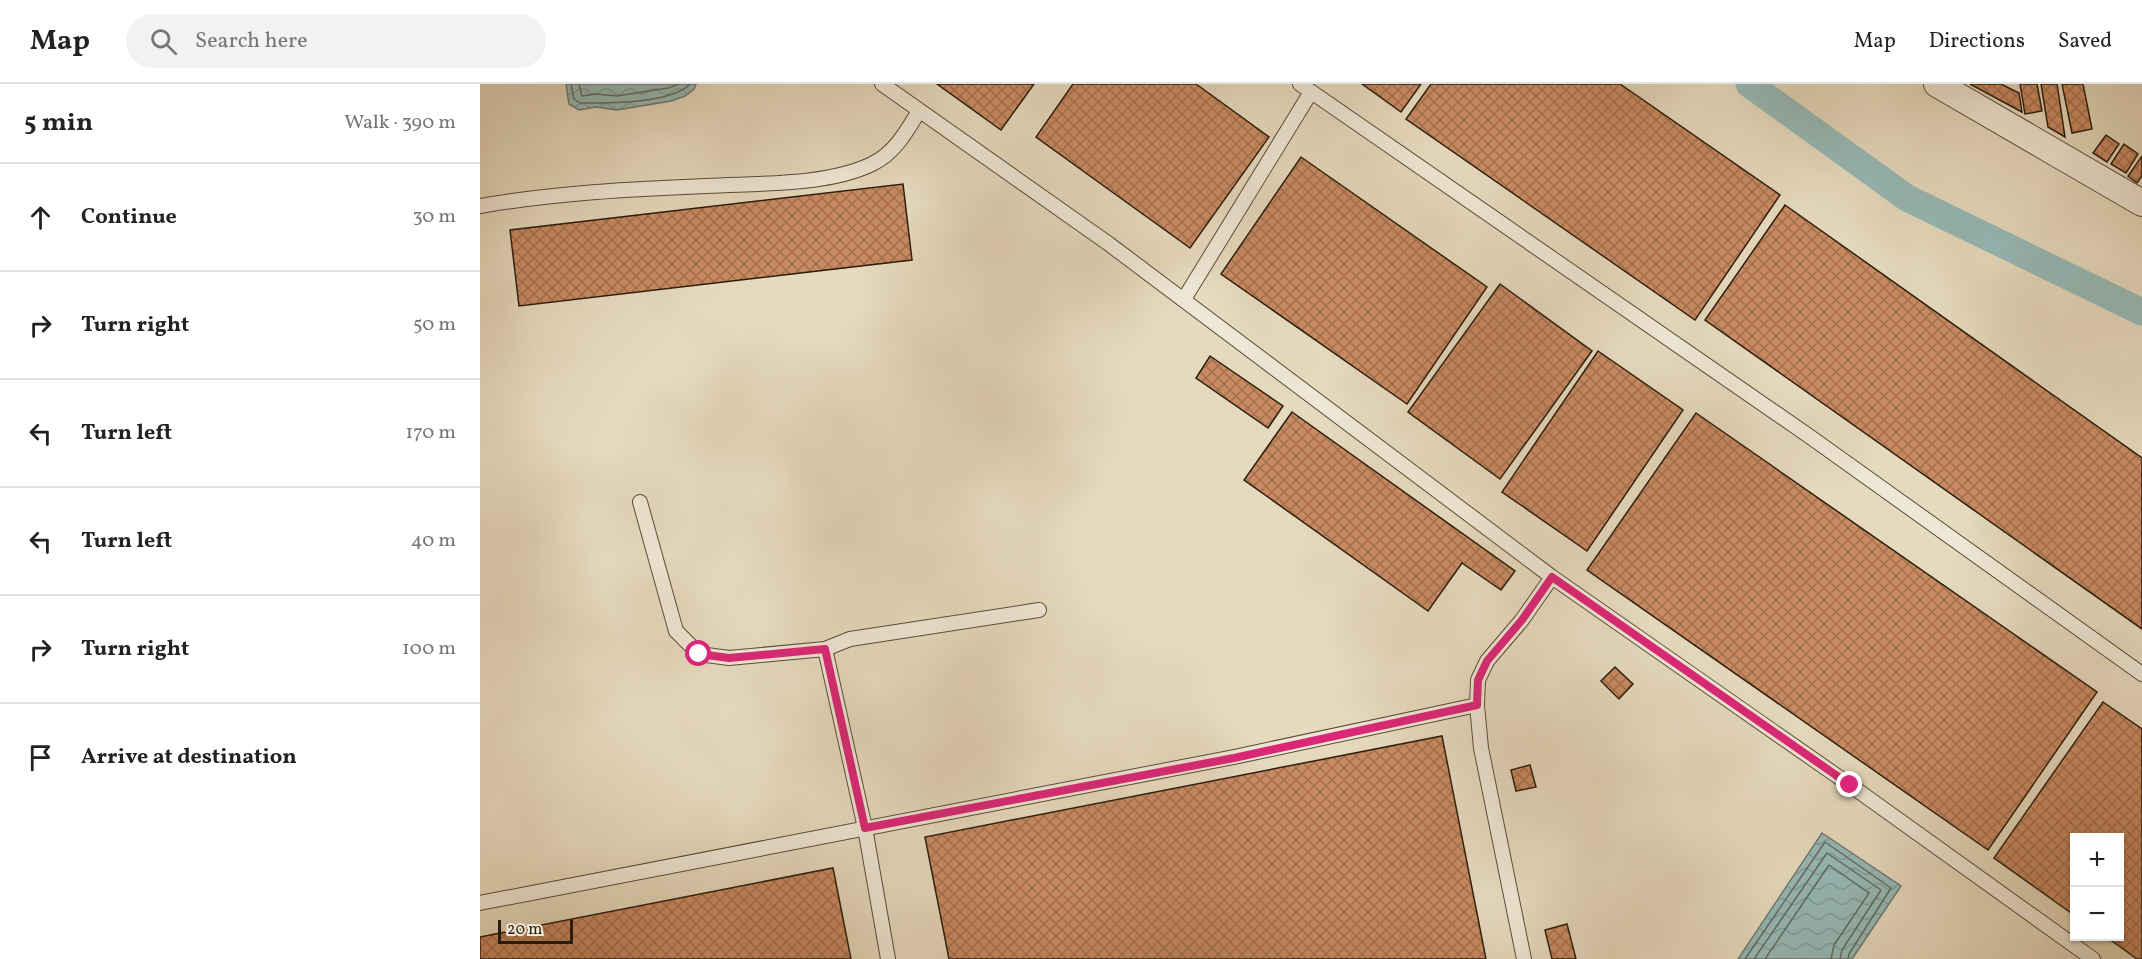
<!DOCTYPE html>
<meta charset="utf-8">
<style>
body{margin:0;font-family:Vollkorn,serif;background:#f2f2f2;color:#222}
.controls{position:absolute;right:18px;bottom:18px;display:grid;overflow:hidden;border-radius:0px;box-shadow:0 2px 4px #0004}
.controls button{width:54px;height:54px;display:grid;place-items:center;padding:0;border:0;border-bottom:2px solid #e0e0e0;background:#fff;color:#222;font:30px sans-serif}
.scale{position:absolute;left:18px;bottom:15px;width:75px;box-sizing:border-box;padding-left:6px;border:3px solid #2b1d0d;border-top:0;font-size:16px;line-height:21px;white-space:nowrap;color:#2b1d0d;-webkit-text-stroke:4px #efe7d5;paint-order:stroke}
.stop{position:absolute;width:18px;height:18px;margin:-14px;border:4px solid #db2777;border-radius:50%;background:#fff}
.stop.end{background:#db2777;border-color:#fff;box-shadow:0 2px 6px #0008}
.list{margin:0;padding:0;list-style:none}
h2{display:flex;justify-content:space-between;align-items:center;height:78px;margin:0;padding:0 24px;font-size:26px}
h2 small{font-size:20px;font-weight:400;color:#767676}
.list li{display:grid;grid-template-columns:39px 1fr auto;gap:18px;align-items:center;box-sizing:border-box;height:108px;padding:0 24px;border-top:2px solid #e0e0e0}
.list b{display:block;font-size:22px;white-space:nowrap}
.list em{font-size:20px;font-style:normal;color:#767676}
.icon{flex:none;width:33px;height:33px;fill:none;stroke:currentColor;stroke-width:2;stroke-linecap:round;stroke-linejoin:round}
.map{position:relative;flex:none;width:1662px;height:875px;overflow:hidden}
header{display:flex;align-items:center;gap:36px;box-sizing:border-box;height:84px;padding:0 30px;background:#fff;border-bottom:2px solid #e0e0e0}
header strong{font-size:28px}
nav{display:flex;gap:33px;margin-inline-start:auto;font-size:21px}
.search{width:420px;height:54px;background:#f2f2f2;display:flex;align-items:center;gap:15px;box-sizing:border-box;padding:0 21px;border-radius:33px;color:#767676;font-size:22px}
main{display:flex}
aside{flex:1;background:#fff}
.map>svg:first-child{display:block}
</style>
<header>
<strong>Map</strong>
<div class="search"><svg class="icon" aria-label="search" viewBox="0 0 24 24"><circle cx="10" cy="10" r="6"/><path d="M15 15l6 6"/></svg>Search here</div>
<nav><a>Map</a><a>Directions</a><a>Saved</a></nav>
</header>
<main>
<aside>
<h2>5 min<small>Walk · 390 m</small></h2>
<ul class="list">
<li><svg class="icon" aria-label="ahead" viewBox="0 0 24 24"><path d="M12 20V5M6 11l6-6 6 6"/></svg><div><b>Continue</b></div><em>30 m</em></li>
<li><svg class="icon" aria-label="right" viewBox="0 0 24 24"><path d="M7 20v-9h11M14 6l5 5-5 5"/></svg><div><b>Turn right</b></div><em>50 m</em></li>
<li><svg class="icon" aria-label="left" viewBox="0 0 24 24"><path d="M17 20v-9H6M10 6l-5 5 5 5"/></svg><div><b>Turn left</b></div><em>170 m</em></li>
<li><svg class="icon" aria-label="left" viewBox="0 0 24 24"><path d="M17 20v-9H6M10 6l-5 5 5 5"/></svg><div><b>Turn left</b></div><em>40 m</em></li>
<li><svg class="icon" aria-label="right" viewBox="0 0 24 24"><path d="M7 20v-9h11M14 6l5 5-5 5"/></svg><div><b>Turn right</b></div><em>100 m</em></li>
<li><svg class="icon" aria-label="arrive" viewBox="0 0 24 24"><path d="M6 21V4h12l-3 4 3 4H6"/></svg><div><b>Arrive at destination</b></div></li>
</ul>
</aside>
<div class="map">
<svg width="1662" height="875" viewBox="0 0 1662 875">
<defs>
<pattern id="water-waves" width="16" height="10" patternUnits="userSpaceOnUse" patternTransform="scale(1.5)"><rect width="16" height="10" fill="#97bab8"/><path d="M0 5q4-4 8 0t8 0" fill="none" stroke="#829f9d"/></pattern>
<pattern id="building-cross-hatch" width="8" height="8" patternUnits="userSpaceOnUse" patternTransform="scale(1.5)"><rect width="8" height="8" fill="#c98a62"/><path d="M0 0l8 8M0 8l8-8" fill="none" stroke="#a3704f"/></pattern>
</defs>
<rect width="100%" height="100%" fill="#e6dabe"/>
<filter id="stains"><feTurbulence type="fractalNoise" baseFrequency=".00333" numOctaves="4"/><feColorMatrix values="0 0 0 0 .2 0 0 0 0 .09 0 0 0 0 .02 0 0 0 .5 -.17"/></filter>
<radialGradient id="worn" r=".72"><stop offset=".6" stop-color="#630" stop-opacity="0"/><stop offset="1" stop-color="#630" stop-opacity=".3"/></radialGradient>
<!-- water -->
<g fill="url(#water-waves)" stroke="#6c7b74" stroke-width="1.5">
<polygon points="86,0 216,0 214,5 205,12 191,17 137,26 116,23 99,26 89,20"/>
<polygon points="1342,749 1421,802 1372,875 1258,875"/>
</g>
<g fill="none" stroke-linecap="round" stroke-linejoin="round">
<!-- shore -->
<g stroke="#616c62" stroke-width="1.5">
<path d="M91 0 94 15 100 19C126 19 191 20 210 0"/>
<polyline points="99,0 102,12 116,10 137,12 188,4 199,0"/>
<polyline points="1265,875 1345,758 1411,804 1369,870 1368,875"/>
<polyline points="1274,875 1347,769 1401,806 1362,866 1360,875"/>
<polyline points="1285,875 1349,781 1389,809 1354,861 1351,875"/>
</g>
<!-- canal -->
<polyline stroke="#97bab8" stroke-width="27" points="1269,0 1427,114 1662,228"/>
</g>
<!-- building -->
<g fill="url(#building-cross-hatch)" stroke="#2b1d0d" stroke-width="1.5">
<polygon points="457,0 554,0 521,46"/>
<polygon points="593,0 716,0 789,53 710,164 556,53"/>
<polygon points="882,0 941,0 921,28"/>
<polygon points="951,0 1140,0 1300,111 1215,236 926,35"/>
<polygon points="1490,0 1521,0 1539,9 1542,28"/>
<polygon points="1540,0 1557,0 1562,27 1545,30"/>
<polygon points="1561,0 1577,0 1585,53 1568,43"/>
<polygon points="1582,0 1603,0 1612,45 1592,49"/>
<polygon points="1626,51 1639,60 1627,78 1613,69"/>
<polygon points="1644,60 1658,70 1646,89 1631,80"/>
<polygon points="1662,72 1662,92 1657,99 1648,92"/>
<polygon points="821,73 1007,203 927,320 741,190"/>
<polygon points="423,100 432,176 39,222 30,146"/>
<polygon points="1305,121 1662,374 1662,545 1225,236"/>
<polygon points="1020,200 1112,267 1020,395 928,328"/>
<polygon points="1118,267 1203,326 1107,467 1022,408"/>
<polygon points="730,272 803,322 788,344 716,294"/>
<polygon points="812,328 1035,487 1021,506 982,479 948,527 764,396"/>
<polygon points="1216,329 1617,608 1508,766 1107,486"/>
<polygon points="1135,583 1153,600 1139,615 1121,597"/>
<polygon points="1623,618 1662,645 1662,875 1657,875 1625,852 1640,852 1640,754 1594,754 1594,831 1514,774"/>
<polygon points="962,652 1006,875 469,875 445,753"/>
<polygon points="1050,681 1056,703 1036,707 1031,686"/>
<polygon points="353,784 371,875 0,875 0,853"/>
<polygon points="1087,840 1096,875 1072,875 1065,846"/>
</g>
<g fill="none" stroke-linecap="round" stroke-linejoin="round">
<!-- lane casing -->
<g stroke="#5a4c39" stroke-width="16">
<g id="lane">
<polyline points="402,0 629,160 1072,493 1370,701 1613,875"/>
<polyline points="820,0 1329,352 1662,590"/>
<path d="M0 122C75 109 151 105 226 102 276 99 347 102 392 80 415 69 426 48 439 27"/>
<polyline points="704,215 831,8"/>
<polyline points="160,418 196,547 219,570 249,574 345,565 370,555 559,526"/>
<polyline points="345,565 385,744 408,875"/>
<polyline points="0,819 754,673 997,621"/>
<polyline points="1044,875 1001,664 997,621 998,596 1007,577 1042,536 1072,493"/>
</g>
</g>
<!-- street casing -->
<g stroke="#5a4c39" stroke-width="28">
<polyline id="street" points="1457,0 1662,119"/>
</g>
<!-- lane -->
<use href="#lane" stroke="#efe7d5" stroke-width="14"/>
<!-- street -->
<use href="#street" stroke="#efe7d5" stroke-width="26"/>
</g>
<g fill="none" stroke-linecap="round" stroke-linejoin="round">
<!-- route -->
<polyline stroke="#db2777" stroke-width="8" points="219,570 249,574 345,565 385,744 754,674 997,621 998,596 1007,577 1042,536 1072,493 1370,701"/>
</g>
<rect width="100%" height="100%" filter="url(#stains)"/>
<rect width="100%" height="100%" fill="url(#worn)"/>
</svg>
<div class="controls">
<button>+</button>
<button>−</button>
</div>
<div class="scale">20 m</div>
<div class="stop" style="left:219px;top:570px"></div>
<div class="stop end" style="left:1370px;top:701px"></div>
</div>
</main>
